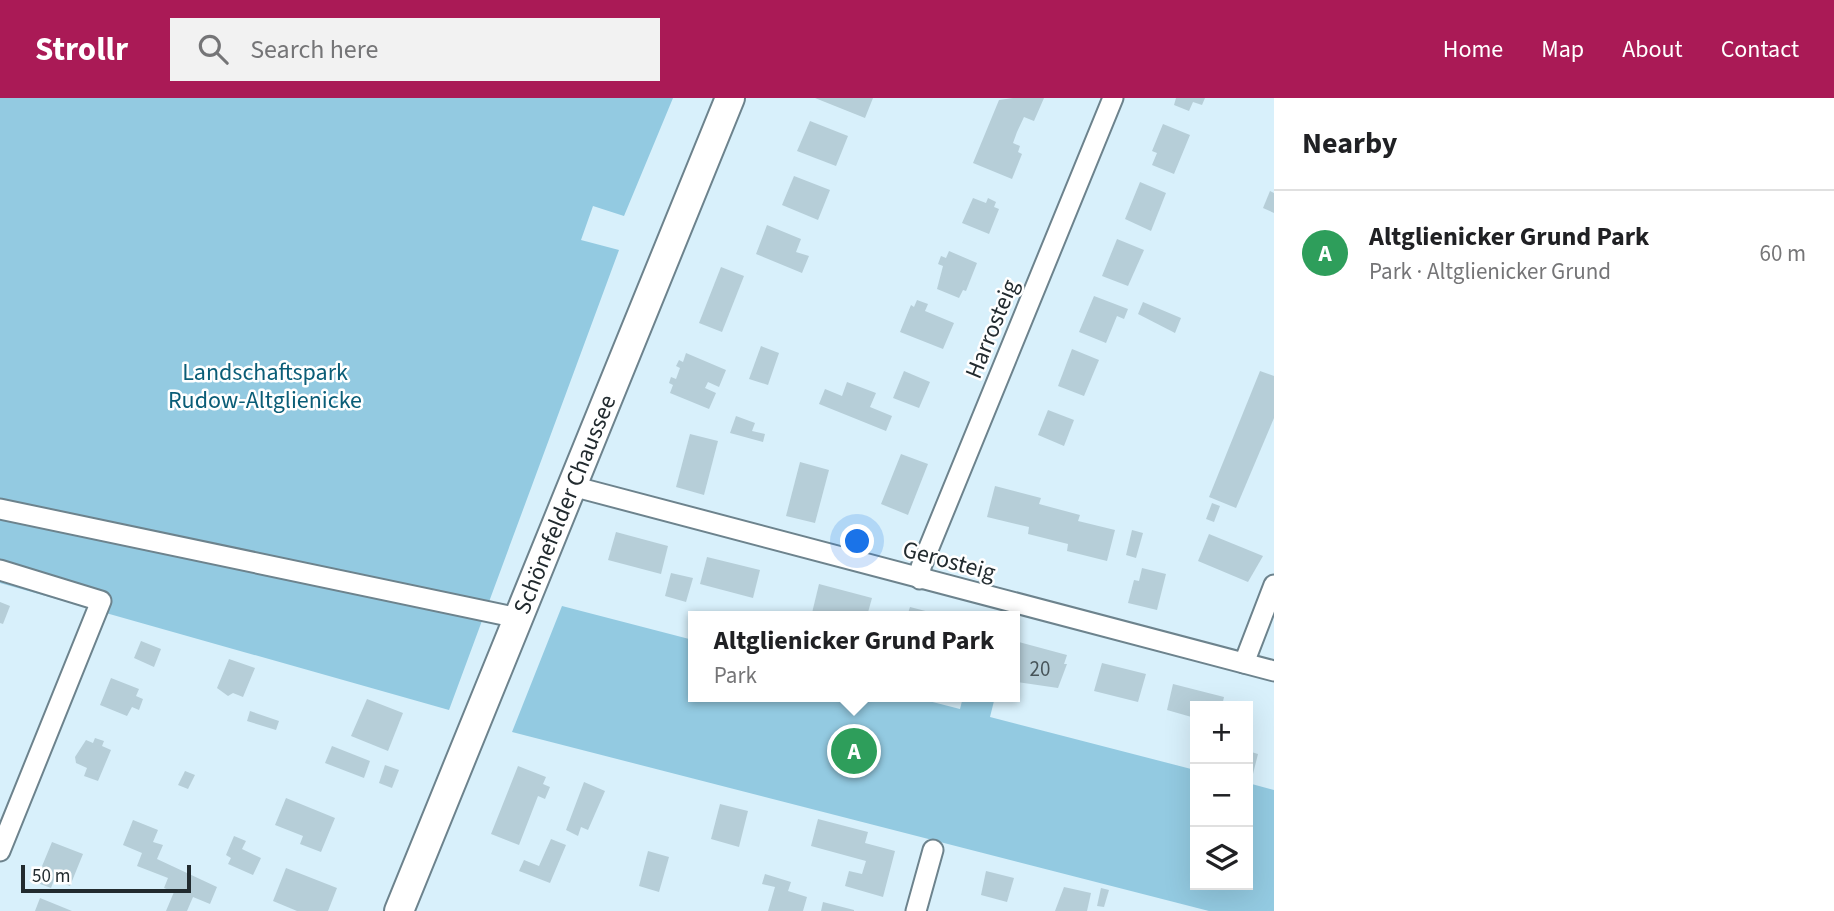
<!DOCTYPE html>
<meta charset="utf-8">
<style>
body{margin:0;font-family:"Source Sans 3",sans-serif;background:#f2f2f2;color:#202124}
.controls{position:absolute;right:21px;bottom:21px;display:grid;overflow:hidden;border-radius:0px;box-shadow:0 7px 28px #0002}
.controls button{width:63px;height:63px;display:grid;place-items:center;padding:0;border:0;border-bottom:2px solid #e0e0e0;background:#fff;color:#202124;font:35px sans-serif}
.scale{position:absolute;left:21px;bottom:18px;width:170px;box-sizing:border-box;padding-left:7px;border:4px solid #222b2f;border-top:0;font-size:19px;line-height:24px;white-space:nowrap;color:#222b2f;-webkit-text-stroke:5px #fff;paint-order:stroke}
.you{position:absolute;left:858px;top:444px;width:24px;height:24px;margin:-18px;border:5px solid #fff;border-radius:50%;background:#1a73e8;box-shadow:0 0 0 10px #1a73e833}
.badge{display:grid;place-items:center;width:46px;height:46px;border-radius:50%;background:#aa1a56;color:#fff;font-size:23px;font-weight:700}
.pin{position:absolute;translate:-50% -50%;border:4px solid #fff;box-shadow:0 2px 7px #0006}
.popup{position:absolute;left:688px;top:513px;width:332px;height:91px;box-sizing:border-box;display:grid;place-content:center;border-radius:0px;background:#fff;filter:drop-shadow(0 2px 5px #0005);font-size:23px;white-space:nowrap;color:#757577}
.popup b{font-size:26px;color:#202124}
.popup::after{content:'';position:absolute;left:50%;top:100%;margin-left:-14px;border:14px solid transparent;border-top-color:#fff}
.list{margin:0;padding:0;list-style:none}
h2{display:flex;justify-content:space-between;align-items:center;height:91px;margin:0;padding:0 28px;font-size:30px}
h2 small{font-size:23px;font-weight:400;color:#757577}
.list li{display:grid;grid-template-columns:46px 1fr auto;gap:21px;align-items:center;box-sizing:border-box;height:126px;padding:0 28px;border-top:2px solid #e0e0e0}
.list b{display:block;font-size:26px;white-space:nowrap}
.list p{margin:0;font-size:23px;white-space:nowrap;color:#757577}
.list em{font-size:23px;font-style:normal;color:#757577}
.icon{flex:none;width:38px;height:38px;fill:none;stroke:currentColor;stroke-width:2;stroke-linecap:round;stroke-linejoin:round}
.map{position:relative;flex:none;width:1274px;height:813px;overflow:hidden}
header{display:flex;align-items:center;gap:42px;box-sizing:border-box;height:98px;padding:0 35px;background:#aa1a56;color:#fff}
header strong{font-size:33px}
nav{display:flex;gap:38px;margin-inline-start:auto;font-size:24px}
.search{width:490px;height:63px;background:#f2f2f2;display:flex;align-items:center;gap:18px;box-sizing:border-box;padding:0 24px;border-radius:0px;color:#757577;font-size:26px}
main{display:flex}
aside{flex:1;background:#fff}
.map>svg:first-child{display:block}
</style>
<header>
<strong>Strollr</strong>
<div class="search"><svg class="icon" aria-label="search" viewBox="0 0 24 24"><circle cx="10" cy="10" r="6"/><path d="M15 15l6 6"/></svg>Search here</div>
<nav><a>Home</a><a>Map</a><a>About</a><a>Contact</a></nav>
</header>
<main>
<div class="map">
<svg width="1274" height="813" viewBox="0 0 1274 813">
<rect width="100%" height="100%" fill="#d8f0fb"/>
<!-- green -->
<g fill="#93cae1">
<polygon points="0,0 673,0 624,118 593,108 581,142 619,152 449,612 0,485"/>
<polygon points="562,508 693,542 693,599 913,599 960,611 963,599 995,599 990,619 1195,672 1195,787 1248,787 1248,685 1274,692 1274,813 1209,813 512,634"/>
</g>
<!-- building -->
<g fill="#b6ced8">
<polygon points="815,0 873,0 865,20"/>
<polygon points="1013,0 1044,0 1034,23 1024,19 1017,34 1013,45 1020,48 1018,54 1022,56 1012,81 973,65 999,2"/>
<polygon points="1176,0 1205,0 1202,7 1193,4 1189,13 1174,7"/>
<polygon points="810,23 848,38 836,68 797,53"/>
<polygon points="1163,26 1190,37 1174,76 1152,67 1157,55 1152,53"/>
<polygon points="794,78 830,92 818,122 782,107"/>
<polygon points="1140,84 1166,95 1151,133 1125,121"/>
<polygon points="1270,93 1274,95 1274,115 1263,110"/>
<polygon points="973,100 986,105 988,100 996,104 994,109 999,111 989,136 962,125"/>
<polygon points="767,127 801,141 796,154 809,158 802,175 756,156"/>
<polygon points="1117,141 1144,152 1128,188 1102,178"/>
<polygon points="949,153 977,165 966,193 963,192 959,200 937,191 943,168 938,166 941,158 946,160"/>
<polygon points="721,169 744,178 722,234 699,225"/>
<polygon points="1094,198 1128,211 1124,221 1117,218 1106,245 1079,234"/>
<polygon points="917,202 928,206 925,213 954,225 943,251 900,234 911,207 914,209"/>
<polygon points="1143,204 1181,220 1175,235 1138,216"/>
<polygon points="761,248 779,255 768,287 749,281"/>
<polygon points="1072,251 1099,262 1084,298 1058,288"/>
<polygon points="686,255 726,272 719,289 708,284 705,290 716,295 709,311 670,295 673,287 669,285 671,279 676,281 680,270 676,268 679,262 683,264"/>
<polygon points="904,273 930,284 919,310 893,300"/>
<polygon points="1260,273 1274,278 1274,320 1236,410 1209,399"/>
<polygon points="847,284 876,295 870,309 892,318 886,333 819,306 825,291 842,298"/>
<polygon points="1048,312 1074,322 1064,348 1038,337"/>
<polygon points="736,318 755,325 752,333 765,336 763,344 730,335"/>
<polygon points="690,336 718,343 704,397 676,389"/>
<polygon points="901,356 928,366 908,417 881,406"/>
<polygon points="800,364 829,372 815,425 786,418"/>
<polygon points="995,388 1041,400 1039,406 1080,417 1078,423 1115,432 1107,463 1067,453 1068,446 1028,436 1029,429 987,419"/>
<polygon points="1212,405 1220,408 1214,424 1206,421"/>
<polygon points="1132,432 1143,435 1136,460 1126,457"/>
<polygon points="616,434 668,448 661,476 608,462"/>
<polygon points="1209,436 1263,458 1248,484 1198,463"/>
<polygon points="707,459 760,472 753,500 700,486"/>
<polygon points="1142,470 1166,476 1157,512 1128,505 1134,482 1139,483"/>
<polygon points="671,475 693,480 686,504 665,498"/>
<polygon points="819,486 872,500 867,518 825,518 812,515"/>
<polygon points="0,504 10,508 3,526 0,525"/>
<polygon points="910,509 941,517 941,518 907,518"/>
<polygon points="141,543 161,551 154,569 134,560"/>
<polygon points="1015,543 1067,557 1064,566 1067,566 1058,590 1017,584 1015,589"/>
<polygon points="229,561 255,570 243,599 233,595 228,598 217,590"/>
<polygon points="1102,565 1146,576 1138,604 1094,593"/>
<polygon points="111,580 139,591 136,598 143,601 139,612 132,609 127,618 100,607"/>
<polygon points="1173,586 1224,599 1222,608 1195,608 1195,620 1167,612"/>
<polygon points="367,601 403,615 388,653 351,638"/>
<polygon points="250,613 279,623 276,632 247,623"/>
<polygon points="95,640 104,643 102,648 111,652 98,683 84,678 87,670 76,665 75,659 86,642 93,645"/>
<polygon points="332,648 370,663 364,680 325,665"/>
<polygon points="1248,653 1258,656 1251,684 1248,683"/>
<polygon points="385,667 399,672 392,690 379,685"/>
<polygon points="518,668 546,679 543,686 550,689 545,701 538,698 519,747 491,736"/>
<polygon points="185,673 195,677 188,691 178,687"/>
<polygon points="584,684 605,693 588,732 581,729 578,738 566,732"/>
<polygon points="286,700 335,720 321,754 300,746 303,738 275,727"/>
<polygon points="720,706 748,713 739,749 711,741"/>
<polygon points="818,721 868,734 865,745 895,753 883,799 845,788 849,773 862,776 866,763 811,748"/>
<polygon points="133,722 158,732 153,744 163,747 157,761 217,789 210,806 193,799 187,813 166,813 174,794 164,790 168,780 137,768 142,755 123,747"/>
<polygon points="234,738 246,743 242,751 261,760 253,777 228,766 231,760 226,757"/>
<polygon points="551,741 566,747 550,785 519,773 524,762 539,768"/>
<polygon points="52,744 83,756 70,788 54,782 51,790 32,783 36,771 40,773"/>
<polygon points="648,753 669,759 659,794 639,788"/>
<polygon points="286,770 337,790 328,813 297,813 273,803"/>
<polygon points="986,773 1014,780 1007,804 981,797"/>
<polygon points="765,776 791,784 788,793 807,799 803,813 768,813 775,789 762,786"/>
<polygon points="1064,789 1091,795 1087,813 1055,813"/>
<polygon points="1101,790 1109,792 1104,809 1097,808"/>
<polygon points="40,800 72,813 35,813"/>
<polygon points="823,804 854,812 854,813 821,813"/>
</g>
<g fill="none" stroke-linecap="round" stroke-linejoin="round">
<!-- street casing -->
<g stroke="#6d838d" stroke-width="23">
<g id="street">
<polyline points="572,388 1274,573"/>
<polyline points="0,411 518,520"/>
<polyline points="0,472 101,503 0,753"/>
<polyline points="920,481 921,469 1113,0"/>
<polyline points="1244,565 1274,487"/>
<polyline points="916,813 933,752"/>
</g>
</g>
<!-- secondary casing -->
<g stroke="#6d838d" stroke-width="32">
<g id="secondary">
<path id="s1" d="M399 813 730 0"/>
</g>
</g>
<!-- street -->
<use href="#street" stroke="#fff" stroke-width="19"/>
<!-- secondary -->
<use href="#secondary" stroke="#fff" stroke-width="28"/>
</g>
<g text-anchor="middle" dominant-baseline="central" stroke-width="5" stroke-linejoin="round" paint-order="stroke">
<!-- number labels -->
<g font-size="21" fill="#475459">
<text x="1040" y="571">20</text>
</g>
<!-- street labels -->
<g font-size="24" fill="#222b2f" stroke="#fff">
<text transform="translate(992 231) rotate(-68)">Harrosteig</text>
<text stroke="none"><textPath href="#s1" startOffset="439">Schönefelder Chaussee</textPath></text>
<text transform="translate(949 463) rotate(15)">Gerosteig</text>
</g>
<!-- park labels -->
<g font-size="24" fill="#0a5d77" stroke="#fff">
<text x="265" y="274">Landschaftspark<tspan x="265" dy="28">Rudow-Altglienicke</tspan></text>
</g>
</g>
</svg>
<div class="controls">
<button>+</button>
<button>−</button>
<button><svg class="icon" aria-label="layers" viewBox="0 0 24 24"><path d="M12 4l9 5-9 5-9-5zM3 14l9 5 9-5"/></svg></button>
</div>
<div class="scale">50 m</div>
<div class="you"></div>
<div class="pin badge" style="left:854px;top:653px;background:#2e9e5b">A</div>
<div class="popup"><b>Altglienicker Grund Park</b>Park</div>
</div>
<aside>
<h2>Nearby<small></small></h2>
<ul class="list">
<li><span class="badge" style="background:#2e9e5b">A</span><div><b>Altglienicker Grund Park</b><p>Park · Altglienicker Grund</p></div><em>60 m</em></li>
</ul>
</aside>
</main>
